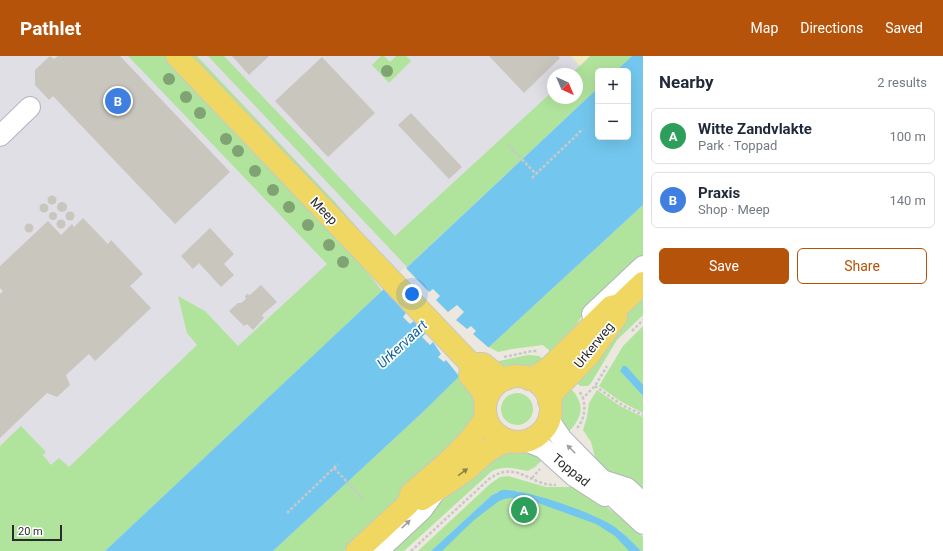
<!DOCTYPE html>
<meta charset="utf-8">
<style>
body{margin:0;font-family:Roboto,sans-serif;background:#f2f2f3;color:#1f2937}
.controls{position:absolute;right:12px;top:12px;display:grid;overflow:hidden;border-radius:6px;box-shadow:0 4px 16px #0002}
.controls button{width:36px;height:36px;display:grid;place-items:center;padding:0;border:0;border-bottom:1px solid #e0e1e3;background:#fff;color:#1f2937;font:20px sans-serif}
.compass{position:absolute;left:547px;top:12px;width:36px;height:36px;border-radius:50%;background:#fff;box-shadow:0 4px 16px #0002;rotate:136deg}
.scale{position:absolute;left:12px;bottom:10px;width:50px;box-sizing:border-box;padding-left:4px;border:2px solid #2c2c2c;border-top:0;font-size:11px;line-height:14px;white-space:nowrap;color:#2c2c2c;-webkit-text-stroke:3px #fff;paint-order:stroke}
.you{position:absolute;left:412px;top:238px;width:14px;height:14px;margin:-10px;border:3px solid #fff;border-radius:50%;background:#1a73e8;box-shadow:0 0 0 6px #1a73e833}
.badge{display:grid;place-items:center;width:26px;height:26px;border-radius:50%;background:#b45309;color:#fff;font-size:13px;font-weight:700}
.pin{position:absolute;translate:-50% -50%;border:2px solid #fff;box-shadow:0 1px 4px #0006}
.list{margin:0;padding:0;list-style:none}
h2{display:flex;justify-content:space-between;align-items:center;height:52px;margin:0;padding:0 16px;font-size:17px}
h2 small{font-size:13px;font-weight:400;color:#747a83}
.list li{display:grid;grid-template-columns:26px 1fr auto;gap:12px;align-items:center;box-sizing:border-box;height:56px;margin:0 8px 8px;padding:0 8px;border:1px solid #e0e1e3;border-radius:6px}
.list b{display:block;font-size:15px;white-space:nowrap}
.list p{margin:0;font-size:13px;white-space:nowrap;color:#747a83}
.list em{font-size:13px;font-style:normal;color:#747a83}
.actions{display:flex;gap:8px;padding:12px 16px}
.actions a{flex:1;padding:9px 0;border:1px solid #b45309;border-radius:6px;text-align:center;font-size:14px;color:#b45309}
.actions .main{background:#b45309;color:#fff}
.map{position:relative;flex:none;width:643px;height:495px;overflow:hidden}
header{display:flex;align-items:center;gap:24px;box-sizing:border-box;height:56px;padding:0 20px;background:#b45309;color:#fff}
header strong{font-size:19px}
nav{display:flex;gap:22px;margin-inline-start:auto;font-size:14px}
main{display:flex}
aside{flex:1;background:#fff}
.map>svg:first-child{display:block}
</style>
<header>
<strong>Pathlet</strong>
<nav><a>Map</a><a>Directions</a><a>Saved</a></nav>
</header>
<main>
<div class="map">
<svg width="643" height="495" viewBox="0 0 643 495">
<rect width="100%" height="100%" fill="#ede8df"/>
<!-- industrial -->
<path fill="#e1dfe6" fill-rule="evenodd" d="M0 0H643V27L628 15H598V69L146 495H0ZM553 18H577V42H553Z"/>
<!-- green -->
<g fill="#b0e39c">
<polygon points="128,0 166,0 353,198 382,235 105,495 0,495 0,390 21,370 46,396 43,399 51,409 59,402 69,411 197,289 187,277 178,240 205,255 238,290 327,208"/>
<polygon points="191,0 197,0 336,147 372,189 371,190"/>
<polygon points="208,0 224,0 395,180 553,35 553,42 577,42 577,18 571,18 590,0 632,0 616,15 598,15 598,32 407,211"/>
<polygon points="381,0 384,0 390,6 396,0 406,0 411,5 389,27 372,9"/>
<polygon points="643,149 643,201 585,255 576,269 551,296 543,289 512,293 498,296 489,291"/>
<polygon points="643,240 643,259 617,284 591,327 588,330 580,330 572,322 621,263"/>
<polygon points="643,270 643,329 620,315 643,340 643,357 620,345 599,330 623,290"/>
<path d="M528 299 539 300 544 304C528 313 512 313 494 306Z"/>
<polygon points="459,320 474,343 475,348 474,360 460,385 344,495 273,495 423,356"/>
<path d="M568 329C585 348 585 358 567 378 557 355 558 351 568 329Z"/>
<polygon points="597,334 620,350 643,361 643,441 609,417 596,405 591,386 583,374 587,361 589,347"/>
<circle cx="517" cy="353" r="16"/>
<path d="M507 394 525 395 545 401 535 411 528 415C515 413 505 409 492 415L404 495H385L455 429Z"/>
<polygon points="508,420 546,431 574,431 587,436 628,467 643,481 643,495 641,495 620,474 568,451 517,435 497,436 492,439 431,495 418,495 490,428 500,421"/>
<polygon points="522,438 602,466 635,495 436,495 494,442"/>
</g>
<!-- sand -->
<polygon fill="#f2edc2" points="571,0 590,0 580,10"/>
<!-- water -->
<g fill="#73c7ee">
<polygon points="632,0 643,0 643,149 489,291 423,356 273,495 105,495 598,32 598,81 628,81 628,15 616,15"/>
<polygon points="623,310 626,310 643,329 643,340 620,315"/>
<path d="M502 434C527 433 599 458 619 474 627 480 634 488 641 495H629L615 480 596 468 527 443C518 441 508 441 499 445L474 464 442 495H431L492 439Z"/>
</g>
<!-- pier -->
<polygon fill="#ede8df" points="405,211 429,236 433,233 440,240 436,244 448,256 457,249 464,256 456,264 467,273 471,270 476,275 473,278 489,292 459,320 446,304 444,306 438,301 441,298 433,286 430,289 422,281 426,277 414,265 410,268 403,261 406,257 383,232"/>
<!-- building -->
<g fill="#c9c6bd">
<polygon points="50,0 54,3 58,0 120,0 230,116 175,168 53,40 49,44 35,29 35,14"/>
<polygon points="232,0 269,0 249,19"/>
<polygon points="489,0 558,0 560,2 524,37"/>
<polygon points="322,1 375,57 328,101 275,45"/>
<polygon points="411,57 462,111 449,123 398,69"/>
<circle cx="52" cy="144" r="4.5"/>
<circle cx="62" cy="151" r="5"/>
<circle cx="44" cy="152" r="4.5"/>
<circle cx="70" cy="160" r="4.5"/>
<circle cx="53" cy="160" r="4"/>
<polygon points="83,162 108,188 111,184 143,218 130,230 151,252 95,305 89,298 66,319 70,329 57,341 47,337 0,382 0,238 3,235 0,232 0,210 48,165 61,179 72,168 74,171"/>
<circle cx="61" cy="168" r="4.5"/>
<circle cx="29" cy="172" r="4.5"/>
<polygon points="210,172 234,198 224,208 234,219 221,231 199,207 193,213 181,200"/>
<polygon points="261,229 277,246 262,259 264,262 253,274 247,268 244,270 229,255 238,247 241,247 246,243 245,240 247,238 250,239"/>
</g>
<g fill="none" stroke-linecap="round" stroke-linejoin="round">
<!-- minor casing -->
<g stroke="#b2b4bf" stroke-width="22">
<g id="minor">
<polyline points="0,80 30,51"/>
<polyline points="592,258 643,210"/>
<polyline points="549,361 553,370 562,383 613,435 615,442 643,468"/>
<polyline points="526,385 543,392 574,420 605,440"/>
<polyline points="602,424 627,432 643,447"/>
<polyline points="378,495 422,454 437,433"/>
</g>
</g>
<!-- major casing -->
<g stroke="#c8c8c8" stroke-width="24">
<g id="major">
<polyline points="177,0 471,308 483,308 496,319 506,323"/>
<polyline points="471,308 470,320 481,333 486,344"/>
<circle cx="518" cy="353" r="33"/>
<polyline points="529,323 538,319 549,312 611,251 620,249 643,227"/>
<polyline points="549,345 554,335 589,299 616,261"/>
<path d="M422 443C437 433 453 424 467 413 483 400 488 391 509 385"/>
<path d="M357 495 408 448 411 438C438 414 468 392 486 361"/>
</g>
</g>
<!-- path -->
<g stroke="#c8c8c8" stroke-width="2.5" stroke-dasharray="3 2" stroke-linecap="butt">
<polyline points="508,89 536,118 583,73"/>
<polyline points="532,122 536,118"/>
<polyline points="632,275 643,264"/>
<polyline points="504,301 532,295 538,295"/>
<polyline points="595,330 622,349 643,359"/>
<polyline points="580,336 583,342"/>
<path d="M577 372C584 364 586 353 583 342L595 330 607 310"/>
<polyline points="334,412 338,408"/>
<polyline points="532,422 540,413"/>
<polyline points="287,457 334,412 363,443"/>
<path d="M411 495 489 423C517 403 530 430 556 429"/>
</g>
<!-- minor -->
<use href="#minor" stroke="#fff" stroke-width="20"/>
<!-- major -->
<use href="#major" stroke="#f0d761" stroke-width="22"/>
</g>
<!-- trees -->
<g fill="#80a373">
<circle cx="387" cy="15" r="6"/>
<circle cx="169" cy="23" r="6"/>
<circle cx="186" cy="41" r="6"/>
<circle cx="200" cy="57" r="6"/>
<circle cx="226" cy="83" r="6"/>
<circle cx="238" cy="95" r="6"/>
<circle cx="255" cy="115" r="6"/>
<circle cx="273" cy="134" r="6"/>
<circle cx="289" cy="151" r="6"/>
<circle cx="308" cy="169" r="6"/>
<circle cx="329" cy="189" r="6"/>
<circle cx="343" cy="206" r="6"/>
</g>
<!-- one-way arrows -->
<defs><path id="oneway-solid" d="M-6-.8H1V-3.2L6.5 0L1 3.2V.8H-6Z"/></defs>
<g fill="#a0a0a0">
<use href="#oneway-solid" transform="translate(571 393) rotate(-135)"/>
<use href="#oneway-solid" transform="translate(406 468) rotate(-43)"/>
</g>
<use fill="#8e8246" href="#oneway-solid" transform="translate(463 416) rotate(-36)"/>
<g text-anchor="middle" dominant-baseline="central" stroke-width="3.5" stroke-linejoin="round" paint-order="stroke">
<!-- street labels -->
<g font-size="13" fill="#2c2c2c" stroke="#fff">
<text transform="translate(324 155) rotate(46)">Meep</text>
<text transform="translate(594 289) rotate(-51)">Urkerweg</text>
<text transform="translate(571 414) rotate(39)">Toppad</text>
</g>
<!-- water labels -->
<g font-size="14" font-style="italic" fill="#0e659e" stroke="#fff">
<text transform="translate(402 288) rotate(-43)">Urkervaart</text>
</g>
</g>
</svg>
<div class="controls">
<button>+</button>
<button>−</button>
</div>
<svg class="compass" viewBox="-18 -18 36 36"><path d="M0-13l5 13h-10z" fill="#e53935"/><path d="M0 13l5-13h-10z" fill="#747a83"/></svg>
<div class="scale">20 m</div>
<div class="you"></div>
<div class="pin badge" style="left:524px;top:454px;background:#2e9e5b">A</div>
<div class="pin badge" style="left:118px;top:45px;background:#3f7fe0">B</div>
</div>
<aside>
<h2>Nearby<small>2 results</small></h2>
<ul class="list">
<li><span class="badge" style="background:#2e9e5b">A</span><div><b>Witte Zandvlakte</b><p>Park · Toppad</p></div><em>100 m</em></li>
<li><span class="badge" style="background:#3f7fe0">B</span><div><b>Praxis</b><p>Shop · Meep</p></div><em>140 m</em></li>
</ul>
<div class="actions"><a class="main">Save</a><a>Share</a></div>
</aside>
</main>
